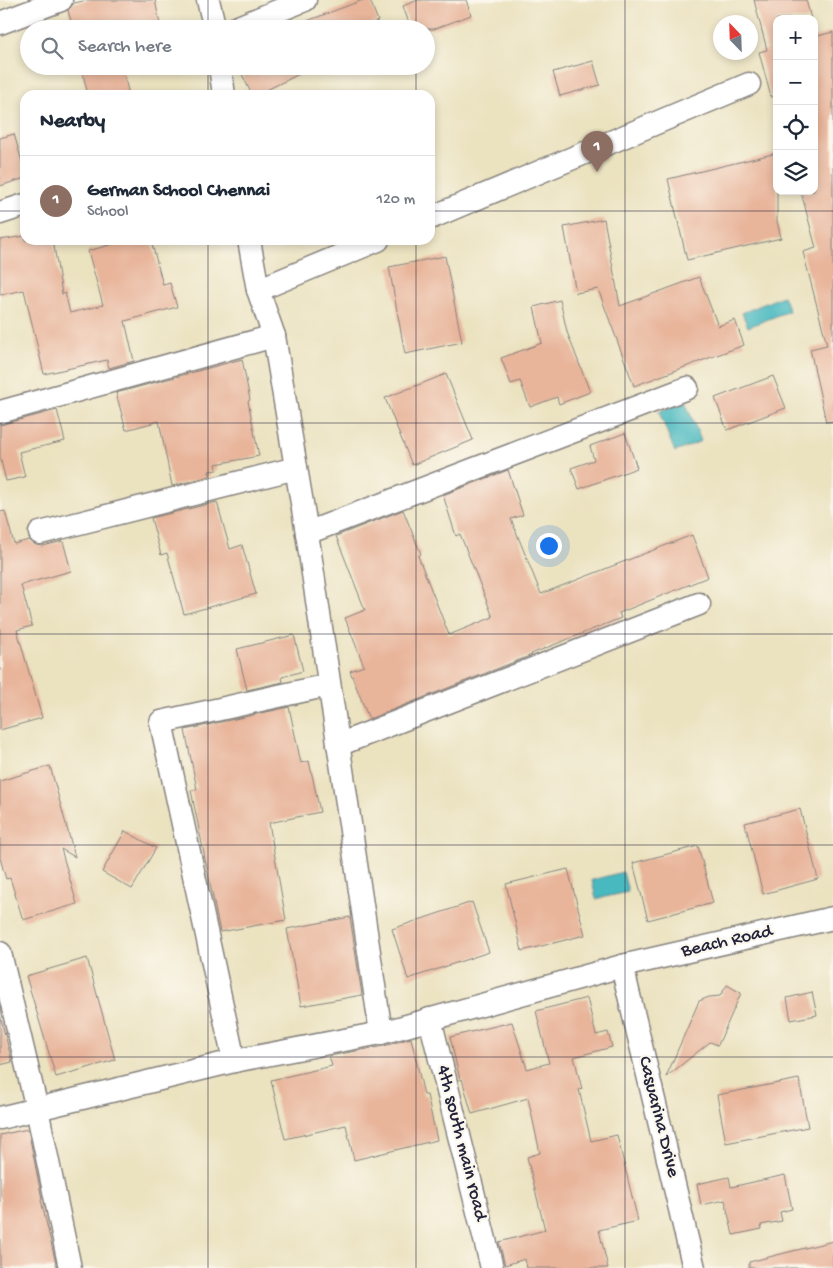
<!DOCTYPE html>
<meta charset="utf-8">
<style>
body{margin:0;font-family:"Gochi Hand",sans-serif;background:#f2f2f3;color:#1f2937}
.controls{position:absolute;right:15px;top:15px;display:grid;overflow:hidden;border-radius:10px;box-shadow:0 2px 8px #0003}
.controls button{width:45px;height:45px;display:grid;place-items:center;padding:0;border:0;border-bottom:1px solid #e0e1e3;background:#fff;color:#1f2937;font:25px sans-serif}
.compass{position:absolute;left:713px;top:15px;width:45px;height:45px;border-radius:50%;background:#fff;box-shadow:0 2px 8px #0003;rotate:337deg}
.you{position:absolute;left:548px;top:545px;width:18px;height:18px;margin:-12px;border:4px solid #fff;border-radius:50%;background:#1a73e8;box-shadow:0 0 0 8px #1a73e833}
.badge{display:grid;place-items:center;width:32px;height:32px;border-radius:50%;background:#db2777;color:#fff;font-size:16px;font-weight:700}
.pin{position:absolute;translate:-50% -41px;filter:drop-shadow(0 1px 2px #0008)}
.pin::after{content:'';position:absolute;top:26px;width:18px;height:15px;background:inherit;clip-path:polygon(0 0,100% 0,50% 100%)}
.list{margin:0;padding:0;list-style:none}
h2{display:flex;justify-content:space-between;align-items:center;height:65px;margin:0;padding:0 20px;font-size:21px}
h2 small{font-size:16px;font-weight:400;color:#747a83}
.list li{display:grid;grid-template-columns:32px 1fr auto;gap:15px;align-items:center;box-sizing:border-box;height:90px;padding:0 20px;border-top:1px solid #e0e1e3}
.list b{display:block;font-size:19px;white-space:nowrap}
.list p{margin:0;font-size:16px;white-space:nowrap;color:#747a83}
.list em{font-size:16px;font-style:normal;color:#747a83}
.icon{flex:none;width:28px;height:28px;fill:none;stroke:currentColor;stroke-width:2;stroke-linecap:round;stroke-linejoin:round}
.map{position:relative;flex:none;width:833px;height:1268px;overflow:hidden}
.search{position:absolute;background:#fff;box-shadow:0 2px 8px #0003;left:20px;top:20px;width:415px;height:55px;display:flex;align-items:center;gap:12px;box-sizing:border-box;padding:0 18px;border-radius:28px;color:#747a83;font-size:19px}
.panel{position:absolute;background:#fff;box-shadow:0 2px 8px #0003;left:20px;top:90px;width:415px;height:155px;border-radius:15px}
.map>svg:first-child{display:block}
</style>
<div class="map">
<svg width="833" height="1268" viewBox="0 0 833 1268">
<rect width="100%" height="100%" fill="#fbf7ec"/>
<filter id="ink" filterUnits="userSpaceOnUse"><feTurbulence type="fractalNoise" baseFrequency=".02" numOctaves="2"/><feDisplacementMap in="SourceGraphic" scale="10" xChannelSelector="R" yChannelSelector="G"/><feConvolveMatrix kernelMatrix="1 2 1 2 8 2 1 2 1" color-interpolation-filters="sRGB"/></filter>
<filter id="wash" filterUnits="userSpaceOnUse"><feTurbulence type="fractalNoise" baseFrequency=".0096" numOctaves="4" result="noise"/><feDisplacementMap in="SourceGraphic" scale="20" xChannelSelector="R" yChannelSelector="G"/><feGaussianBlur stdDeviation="1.12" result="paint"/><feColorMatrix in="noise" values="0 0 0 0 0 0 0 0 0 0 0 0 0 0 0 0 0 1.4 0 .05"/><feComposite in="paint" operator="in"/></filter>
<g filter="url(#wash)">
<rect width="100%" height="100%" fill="#ebe2c0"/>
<!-- water -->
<g fill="#4ab9c0" stroke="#366e7e">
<polygon points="783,296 789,311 748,327 742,313"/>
<polygon points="685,401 701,441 675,452 659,412"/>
<polygon points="623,872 628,892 596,899 592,880"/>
</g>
<g id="blocks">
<!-- building -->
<g fill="#e8b49a">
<polygon points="88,0 155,0 161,29 73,29 68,10 74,3"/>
<polygon points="363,0 370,0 378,21 367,25 369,29 291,29 291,27"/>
<polygon points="418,0 466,0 471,15 434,29 411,29 403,6"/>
<polygon points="754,0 806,0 811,19 777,19 777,96 771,97 759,52 767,50"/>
<polygon points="833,32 833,421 826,422 810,349 827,345 803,252 816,248 801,192 814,191 814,37"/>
<polygon points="593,61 600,85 560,96 553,72"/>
<polygon points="81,66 122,66 129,95 88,95"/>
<polygon points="238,66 316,66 256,95 252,95"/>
<polygon points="14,134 25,172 25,178 0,186 0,138"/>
<polygon points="777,153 777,221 781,238 687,260 668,179"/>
<polygon points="604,219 620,306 699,277 718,326 735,320 744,345 634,386 598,289 576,293 564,227"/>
<polygon points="25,236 25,240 53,240 62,294 65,293 70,313 103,305 88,251 127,240 151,240 163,285 170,283 177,307 125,321 134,361 109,368 107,360 44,374 24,290 0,295 0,240"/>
<polygon points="445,256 462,342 405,354 389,267"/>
<polygon points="560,300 567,332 590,392 559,404 557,397 530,407 520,381 511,384 501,358 542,343 534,307"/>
<polygon points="242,359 250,400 248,401 259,456 216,464 217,470 209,471 210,476 172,486 159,421 126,430 116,393"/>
<polygon points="446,374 473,440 412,465 385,398"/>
<polygon points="773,376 786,408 727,430 715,398"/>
<polygon points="57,410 65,441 19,452 25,477 6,481 0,457 0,425"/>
<polygon points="625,433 637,468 579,489 571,468 594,460 590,446"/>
<polygon points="508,470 523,515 511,519 541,594 692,535 708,577 619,613 621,618 531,654 532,655 369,719 350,671 364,666 345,618 365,610 336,536 403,510 421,554 418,556 449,635 493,617 460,534 456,536 443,495"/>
<polygon points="217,502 230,549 242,545 256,594 184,614 167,553 161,555 151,518"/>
<polygon points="5,511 14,544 29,540 36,545 43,546 63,541 71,571 21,585 32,626 17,630 42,718 0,730 0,512"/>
<polygon points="294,635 303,671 282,677 283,682 247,690 237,649"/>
<polygon points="289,707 301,763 309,761 320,812 269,823 286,920 220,932 191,790 197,789 185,730"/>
<polygon points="50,766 75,857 61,849 77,904 23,920 10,878 6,879 0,858 0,781"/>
<polygon points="800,809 818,879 763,894 745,823"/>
<polygon points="125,831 156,848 132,889 102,872"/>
<polygon points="698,846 713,903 648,920 633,863"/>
<polygon points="568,869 585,935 522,951 506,884"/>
<polygon points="472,902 489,952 408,979 392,929"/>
<polygon points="350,917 362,995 301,1006 287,929"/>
<polygon points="87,958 115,1060 56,1077 26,976"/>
<polygon points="727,985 741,993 718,1045 710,1042 666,1077 699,1001 709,997 720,996"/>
<polygon points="812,992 817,1015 791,1020 787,998"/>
<polygon points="587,998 596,1035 608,1032 612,1047 574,1057 582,1089 579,1090 591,1141 617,1135 638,1221 599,1230 608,1268 527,1268 525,1259 505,1265 499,1242 545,1230 527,1157 540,1153 528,1098 472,1114 462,1079 460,1080 450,1037 512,1022 527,1069 549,1063 536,1011"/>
<polygon points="0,1015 12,1062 0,1065"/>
<polygon points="411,1038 424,1095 427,1095 437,1140 354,1160 346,1125 285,1139 271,1080 332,1066 329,1056 384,1046"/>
<polygon points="799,1079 808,1127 726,1143 717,1095"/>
<polygon points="28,1129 42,1199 41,1200 57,1268 0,1268 0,1135"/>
<polygon points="785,1175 792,1209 780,1212 782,1221 761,1225 762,1229 733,1235 725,1200 701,1205 697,1184 729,1177 731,1187"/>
<polygon points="833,1241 833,1268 749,1268 749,1262"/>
</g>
</g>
</g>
<g filter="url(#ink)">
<use href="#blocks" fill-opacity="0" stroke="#86827e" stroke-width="1"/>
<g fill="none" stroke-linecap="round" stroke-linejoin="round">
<!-- minor casing -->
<g stroke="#86827e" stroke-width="25">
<g id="minor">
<polyline points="208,0 215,29"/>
<polyline points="0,23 61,0"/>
<polyline points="233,29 305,0"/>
<polyline points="220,66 224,95"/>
<polyline points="0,213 25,205"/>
<polyline points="430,218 749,84"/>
<polyline points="249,240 258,290 274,336 307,533 381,1033"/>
<polyline points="258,290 378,240"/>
<polyline points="0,412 274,336"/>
<polyline points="40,533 296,468"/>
<polyline points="307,533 687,388"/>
<polyline points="338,745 699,604"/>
<polyline points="0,953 37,1109 70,1268"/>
<polyline points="622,966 694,1268"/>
<polyline points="430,1019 492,1268"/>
<polyline points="234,1061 161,722 329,685"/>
<polyline points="0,1118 234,1061 381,1033 622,966 833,918"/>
</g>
</g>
<!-- minor -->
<use href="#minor" stroke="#fff" stroke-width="22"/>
</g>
</g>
<!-- grid -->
<path fill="none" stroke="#22223b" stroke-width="1" stroke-opacity="0.55" d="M208 0V29M416 0V29M625 0V1268M208 66V95M416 66V95M0 211H25M430 211H833M208 240V1268M416 240V1268M0 423H833M0 634H833M0 845H833M0 1057H833"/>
<g text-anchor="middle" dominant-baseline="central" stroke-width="4.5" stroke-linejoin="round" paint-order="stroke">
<!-- street labels -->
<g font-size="19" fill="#22223b" stroke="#fbf7ec">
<text transform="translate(727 942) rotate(-13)">Beach Road</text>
<text transform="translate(658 1117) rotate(76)">Casuarina Drive</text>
<text transform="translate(461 1143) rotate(76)">4th south main road</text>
</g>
</g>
</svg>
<div class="controls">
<button>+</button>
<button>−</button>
<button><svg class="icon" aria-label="locate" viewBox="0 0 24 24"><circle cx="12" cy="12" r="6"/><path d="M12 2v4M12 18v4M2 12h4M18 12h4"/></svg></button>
<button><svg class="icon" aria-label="layers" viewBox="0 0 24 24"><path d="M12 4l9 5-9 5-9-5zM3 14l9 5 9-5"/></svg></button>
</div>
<svg class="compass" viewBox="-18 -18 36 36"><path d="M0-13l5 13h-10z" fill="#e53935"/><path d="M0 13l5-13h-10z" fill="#747a83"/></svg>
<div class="you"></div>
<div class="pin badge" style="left:597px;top:172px;background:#8d6e63">1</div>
<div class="search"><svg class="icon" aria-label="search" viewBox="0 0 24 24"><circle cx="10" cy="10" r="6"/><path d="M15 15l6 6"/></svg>Search here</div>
<section class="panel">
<h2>Nearby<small></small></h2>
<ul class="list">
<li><span class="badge" style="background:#8d6e63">1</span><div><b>German School Chennai</b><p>School</p></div><em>120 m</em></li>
</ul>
</section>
</div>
